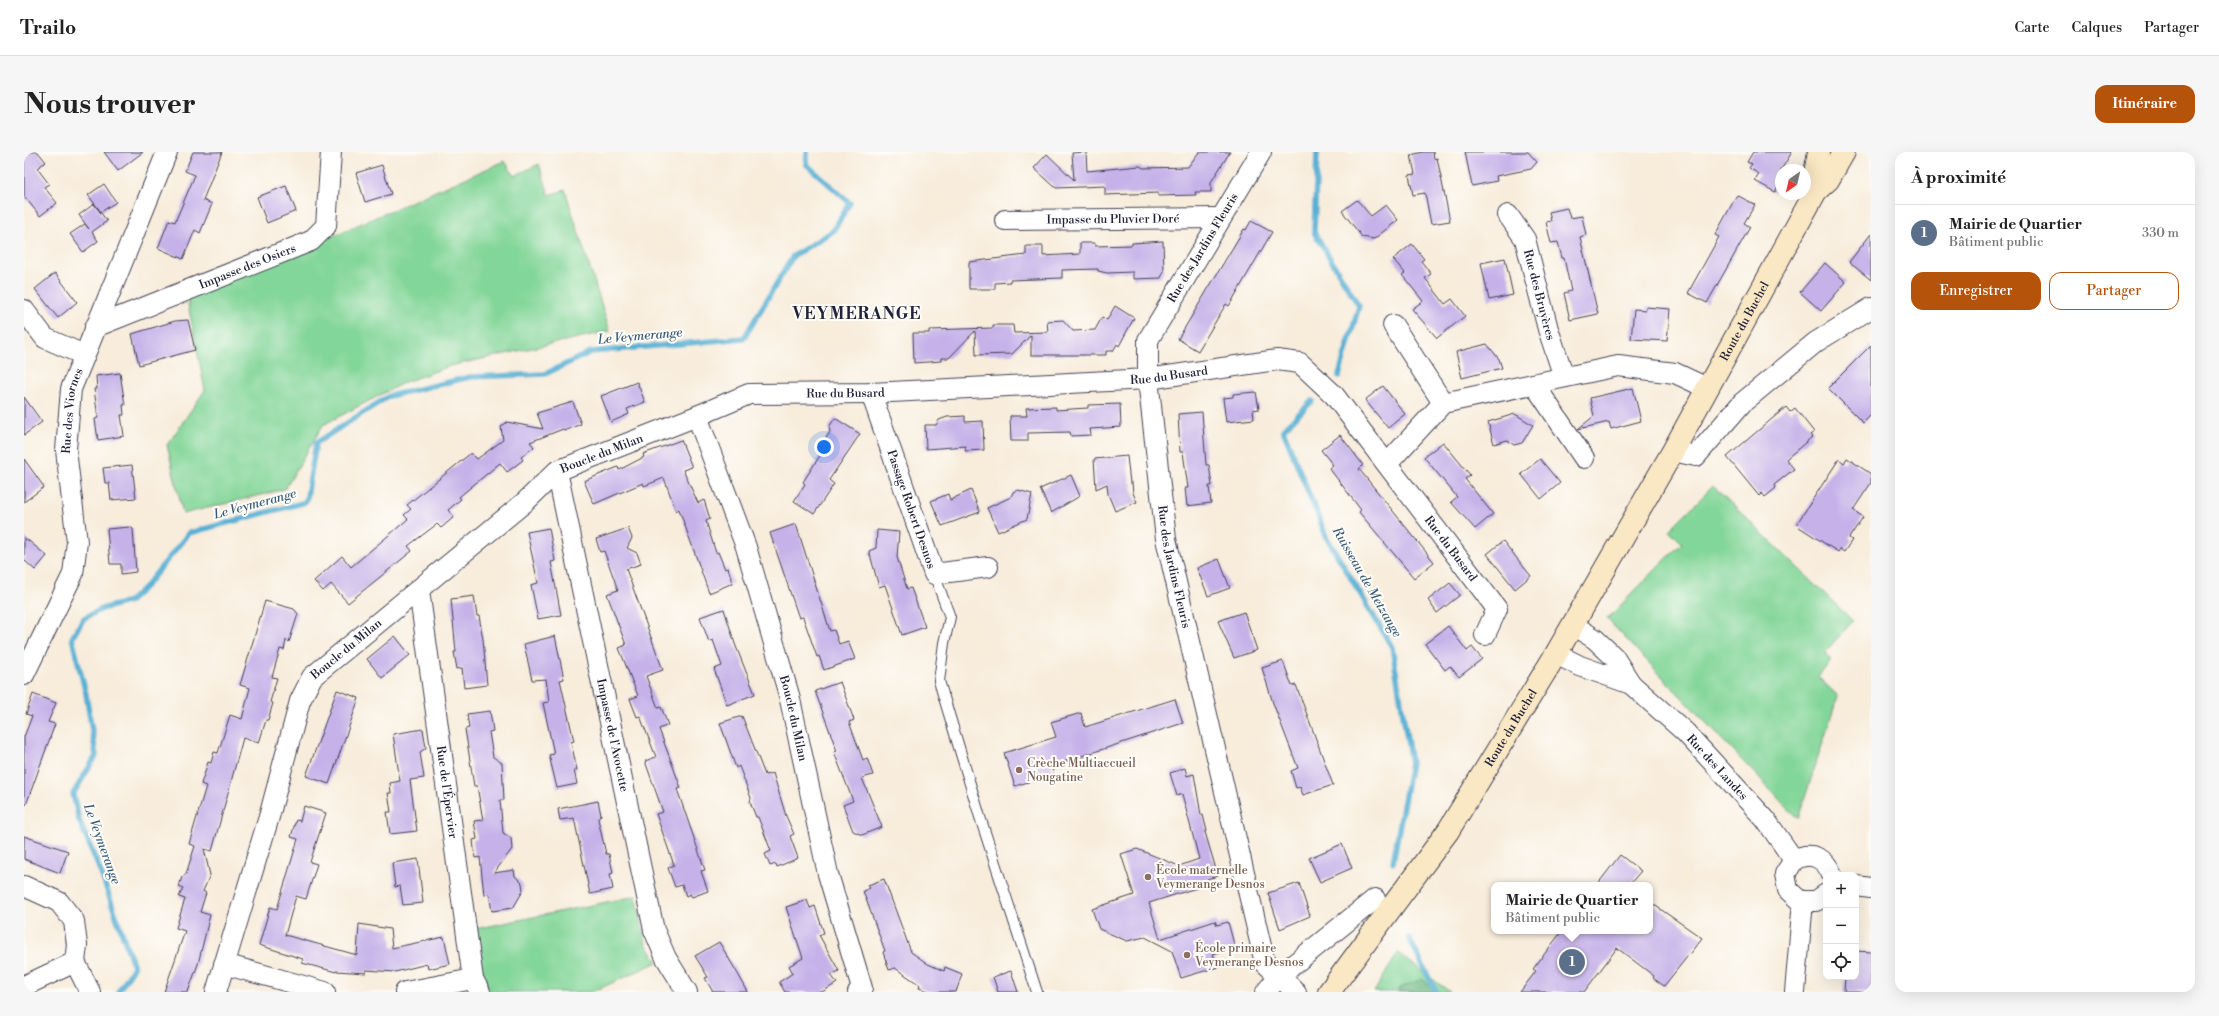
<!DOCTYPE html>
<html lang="fr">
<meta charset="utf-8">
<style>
body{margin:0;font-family:"Libre Bodoni",serif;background:#f6f6f6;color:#222}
.controls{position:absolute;right:12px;bottom:12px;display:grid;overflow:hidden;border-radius:8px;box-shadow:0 4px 16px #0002}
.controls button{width:36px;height:36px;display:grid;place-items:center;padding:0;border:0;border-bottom:1px solid #e0e0e0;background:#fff;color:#222;font:20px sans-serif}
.compass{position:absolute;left:1751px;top:12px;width:36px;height:36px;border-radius:50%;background:#fff;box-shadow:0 4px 16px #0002;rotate:214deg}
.you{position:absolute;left:800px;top:295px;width:14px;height:14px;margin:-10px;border:3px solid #fff;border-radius:50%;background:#1a73e8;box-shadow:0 0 0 6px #1a73e833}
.badge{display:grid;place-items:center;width:26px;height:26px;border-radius:50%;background:#b45309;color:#fff;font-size:13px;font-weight:700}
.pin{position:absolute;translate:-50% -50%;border:2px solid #fff;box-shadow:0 1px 4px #0006}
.popup{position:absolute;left:1467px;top:730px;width:162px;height:52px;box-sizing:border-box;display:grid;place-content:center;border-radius:8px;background:#fff;filter:drop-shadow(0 1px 3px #0005);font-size:13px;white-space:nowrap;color:#767676}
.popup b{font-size:15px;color:#222}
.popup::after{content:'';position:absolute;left:50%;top:100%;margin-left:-8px;border:8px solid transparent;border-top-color:#fff}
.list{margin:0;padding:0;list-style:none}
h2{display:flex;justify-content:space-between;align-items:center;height:52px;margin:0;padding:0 16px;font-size:17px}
h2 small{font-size:13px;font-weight:400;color:#767676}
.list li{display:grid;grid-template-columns:26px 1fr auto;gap:12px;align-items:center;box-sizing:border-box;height:56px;padding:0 16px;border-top:1px solid #e0e0e0}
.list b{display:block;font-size:15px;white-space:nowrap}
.list p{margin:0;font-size:13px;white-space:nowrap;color:#767676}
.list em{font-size:13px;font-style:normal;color:#767676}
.actions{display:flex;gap:8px;padding:12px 16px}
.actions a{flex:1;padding:9px 0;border:1px solid #b45309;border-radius:12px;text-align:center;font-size:14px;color:#b45309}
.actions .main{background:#b45309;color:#fff}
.icon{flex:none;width:22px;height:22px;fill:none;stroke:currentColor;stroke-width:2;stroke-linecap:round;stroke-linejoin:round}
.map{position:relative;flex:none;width:1847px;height:840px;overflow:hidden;border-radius:12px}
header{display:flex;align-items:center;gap:24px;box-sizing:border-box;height:56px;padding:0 20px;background:#fff;border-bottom:1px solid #e0e0e0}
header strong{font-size:19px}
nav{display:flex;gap:22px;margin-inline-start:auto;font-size:14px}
.intro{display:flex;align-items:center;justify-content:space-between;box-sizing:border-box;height:96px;padding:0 24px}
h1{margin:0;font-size:28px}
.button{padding:10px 18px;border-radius:12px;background:#b45309;color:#fff;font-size:14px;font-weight:700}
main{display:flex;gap:24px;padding:0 24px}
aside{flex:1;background:#fff;border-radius:12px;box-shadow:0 4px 16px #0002}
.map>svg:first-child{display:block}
</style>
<header>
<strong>Trailo</strong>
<nav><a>Carte</a><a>Calques</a><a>Partager</a></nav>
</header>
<div class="intro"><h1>Nous trouver</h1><a class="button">Itinéraire</a></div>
<main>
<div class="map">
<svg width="1847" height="840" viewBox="0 0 1847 840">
<rect width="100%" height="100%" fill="#fdfcf7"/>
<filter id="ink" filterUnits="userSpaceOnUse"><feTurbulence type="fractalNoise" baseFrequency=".025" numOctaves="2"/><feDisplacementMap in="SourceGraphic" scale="8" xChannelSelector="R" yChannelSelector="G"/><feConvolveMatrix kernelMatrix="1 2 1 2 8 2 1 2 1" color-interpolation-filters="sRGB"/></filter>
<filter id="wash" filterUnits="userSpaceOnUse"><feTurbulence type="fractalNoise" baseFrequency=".012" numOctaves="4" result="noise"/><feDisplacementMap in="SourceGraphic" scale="16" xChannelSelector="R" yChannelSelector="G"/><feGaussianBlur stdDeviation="0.9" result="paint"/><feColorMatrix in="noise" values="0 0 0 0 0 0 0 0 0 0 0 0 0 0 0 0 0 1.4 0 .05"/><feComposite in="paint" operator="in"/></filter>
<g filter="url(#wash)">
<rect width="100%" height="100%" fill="#f8ecdb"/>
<!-- green -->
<g fill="#83d699" stroke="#527c6a">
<polygon points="481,9 490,24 515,12 525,43 541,38 586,179 426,214 381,230 299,273 261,337 159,362 143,293 181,238 163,147"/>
<polygon points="1689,334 1829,469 1801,500 1807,509 1794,525 1814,544 1774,667 1583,467 1658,391 1645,378"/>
<polygon points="612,744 622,792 634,810 568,840 467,840 457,823 451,777"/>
<polygon points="1374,801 1426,840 1350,840"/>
</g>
<!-- forest -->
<polygon fill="#6ab781" stroke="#466c5e" points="1398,827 1413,840 1375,840 1374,837"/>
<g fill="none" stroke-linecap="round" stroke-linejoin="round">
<!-- stream -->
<g stroke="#57b0d4" stroke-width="5.5">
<polyline points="1293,0 1290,80 1335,154 1315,224"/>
<polyline points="1288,249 1259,278 1303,386 1368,495 1387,611 1369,710"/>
<polyline points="1385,786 1412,840"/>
<polyline points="94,840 110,815 77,721 55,668 49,642 72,604 62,542 48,486 60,466 78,457 106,449 122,434 165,381 282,350 292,291 365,244 446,225 521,222 567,200 720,186 769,104 809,79 826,51 782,12 783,0"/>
</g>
</g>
<g id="blocks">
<!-- building -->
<g fill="#c6b2e9">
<polygon points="0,0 14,0 22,10 13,16 25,32 20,35 33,51 16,64 0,44"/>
<polygon points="80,0 119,0 94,19"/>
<polygon points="169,0 198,0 179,48 188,52 176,81 171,78 159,107 134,96 145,68 151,70 171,23 161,19"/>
<polygon points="1062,0 1063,19 1116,14 1119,16 1164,15 1175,0 1206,0 1187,30 1187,40 1171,40 1172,43 1134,44 1134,41 1081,43 1081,34 1032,36 1010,16 1023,2 1050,28 1048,1"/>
<polygon points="1399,0 1409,0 1410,7 1413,6 1426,69 1407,72 1401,41 1389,43 1385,23 1391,22 1387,3"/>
<polygon points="1441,0 1504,0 1513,10 1507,17 1472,24 1473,29 1448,34"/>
<polygon points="1729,0 1768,0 1757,18 1757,29 1751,40 1731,29 1735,22 1725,16 1728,12 1723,10"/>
<polygon points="358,13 367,42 341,50 332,21"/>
<polygon points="80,32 92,50 77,60 64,43"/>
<polygon points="262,34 272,59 243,71 233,45"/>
<polygon points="1713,43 1731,53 1720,71 1726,75 1683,151 1664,141 1695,85 1691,83"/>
<polygon points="1333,48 1347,64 1362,53 1374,68 1350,87 1338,85 1318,59"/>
<polygon points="70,52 83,69 68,80 74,89 59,100 46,82 61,72 65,77 55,63"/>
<polygon points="1543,56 1546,66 1558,64 1562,83 1556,85 1574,162 1546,168 1540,141 1547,139 1540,106 1538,106 1534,90 1527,91 1522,70 1527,69 1525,60"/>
<polygon points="1227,69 1248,80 1205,154 1202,152 1174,199 1154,187 1220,77 1222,78"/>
<polygon points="1847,82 1847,128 1825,110"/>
<polygon points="1139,89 1140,119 1137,126 1109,127 1109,120 1083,121 1074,119 1074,117 1038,118 1038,126 986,128 986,130 971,131 971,137 945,137 945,110 1002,103 1002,94 1019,94 1019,104 1056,102 1056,91 1071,91 1071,94 1108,93 1108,91"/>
<polygon points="1388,92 1400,107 1397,109 1407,122 1401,126 1421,152 1428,147 1441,164 1413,186 1388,157 1399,149 1378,123 1381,121 1369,107"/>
<polygon points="1481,106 1489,143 1465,148 1457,111"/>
<polygon points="1801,111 1822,130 1797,159 1776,140"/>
<polygon points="31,121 53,150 34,166 11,137"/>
<polygon points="1091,154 1110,166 1095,194 1093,192 1089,199 1082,199 1082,203 1007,203 1007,183 988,202 952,203 951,179 925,206 917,206 917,209 890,211 889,181 905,181 905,178 969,176 969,173 989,173 990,181 1024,180 1023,169 1039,168 1049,179 1071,178 1078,165 1083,168"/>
<polygon points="1622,155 1646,157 1643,189 1607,187 1610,157 1622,158"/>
<polygon points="164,168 171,198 115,213 108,182 151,169"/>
<polygon points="1463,192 1475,207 1478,216 1438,226 1432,200"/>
<polygon points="1847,193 1847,263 1839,271 1804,236"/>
<polygon points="96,221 101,253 99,253 100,263 97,263 100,284 74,288 71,267 74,266 70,237 73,237 72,224"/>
<polygon points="613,230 621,250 603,257 605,262 587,270 577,244"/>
<polygon points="1359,234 1381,262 1364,276 1341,248"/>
<polygon points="1609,236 1617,269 1587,277 1585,270 1554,277 1570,264 1566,246"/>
<polygon points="1232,240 1235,257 1229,258 1230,267 1202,270 1199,246 1209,245 1209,242"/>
<polygon points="0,245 18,270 0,283"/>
<polygon points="549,250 557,272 540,279 539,277 506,290 510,295 497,305 499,308 483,320 476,311 435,345 437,347 424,358 430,365 417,376 413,372 384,394 388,399 324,451 307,432 299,439 290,429 318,404 327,415 384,367 380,363 387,357 383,353 447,301 453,307 479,288 477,275 483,270 519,277 513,261"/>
<polygon points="1096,252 1097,275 1066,277 1067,283 1047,284 1046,280 1004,281 1004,289 987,289 986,264 1003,264 1002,256 1032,255 1032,258 1064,256 1064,253"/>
<polygon points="1762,255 1766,260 1771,256 1790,280 1786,283 1788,285 1762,307 1770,317 1750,333 1752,336 1741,345 1738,341 1735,344 1703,305"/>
<polygon points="1178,260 1182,313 1185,313 1188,334 1185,334 1187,351 1163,354 1161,336 1164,336 1159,300 1156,300 1154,262"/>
<polygon points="1491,262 1509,273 1498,291 1490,293 1483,288 1470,292 1464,270"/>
<polygon points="941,264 941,270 959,269 960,298 941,299 942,294 902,297 901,273 912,273 915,268 923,265"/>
<polygon points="811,266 836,282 805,328 810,332 790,362 770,349 781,332 779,330 797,302 793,300 806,280 805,275"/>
<polygon points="1316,283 1339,313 1335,317 1410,410 1390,426 1335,360 1337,358 1305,316 1309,313 1297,298"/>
<polygon points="657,288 668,315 659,318 674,351 680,348 686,367 682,369 692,401 694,400 701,417 704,416 709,431 685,441 655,357 652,359 640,326 620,334 619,331 570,352 560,329 594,315 595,318 620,305 619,302"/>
<polygon points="1419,290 1446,323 1441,327 1469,362 1451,377 1427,350 1433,345 1400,305"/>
<polygon points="1103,304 1106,331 1108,331 1109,341 1113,350 1091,359 1084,342 1083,332 1072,337 1070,307"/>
<polygon points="1823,306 1847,322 1847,331 1829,358 1839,365 1825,386 1828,388 1820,400 1816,397 1814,400 1772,373 1815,307 1820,311"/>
<polygon points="0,307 20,335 0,350"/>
<polygon points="1516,307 1536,331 1517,347 1497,322"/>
<polygon points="108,313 112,346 87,348 85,331 81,331 79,316"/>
<polygon points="1047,323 1056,344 1027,361 1016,337"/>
<polygon points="947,338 956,360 918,374 907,349 924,342 926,348"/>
<polygon points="994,338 1008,342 1003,367 974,380 963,356 987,345 989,340"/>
<polygon points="772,372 806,479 810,478 815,492 824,489 831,507 800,518 795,504 793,505 779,465 775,466 746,381"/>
<polygon points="106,375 109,377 112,420 97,422 97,412 86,412 83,377"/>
<polygon points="525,376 531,409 527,410 537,463 514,467 507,433 514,431 503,380"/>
<polygon points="604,376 608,386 603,396 613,401 617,412 602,417 639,518 622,524 634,556 637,555 644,573 635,577 657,636 653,637 681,718 677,719 684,739 668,745 666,742 662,744 658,733 651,735 644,716 650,713 632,662 639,660 621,609 632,605 616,564 613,565 606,547 614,544 595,496 602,493 583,442 594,438 580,399 576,400 572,387"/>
<polygon points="853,378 875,380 873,405 883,437 887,436 901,475 878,483 861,433 855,435 845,399 852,396"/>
<polygon points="0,385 23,404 11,418 0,408"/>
<polygon points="1479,389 1507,424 1491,437 1463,402"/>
<polygon points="1195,407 1206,436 1184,444 1173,416"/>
<polygon points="1426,431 1436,443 1413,461 1404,448"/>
<polygon points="450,444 453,464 455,464 459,487 463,533 440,536 438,516 433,517 430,500 432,500 427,447"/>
<polygon points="241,449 270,457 274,462 265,490 262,488 260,498 256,497 248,525 253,526 246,550 249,551 244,568 242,568 235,591 219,586 188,699 180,697 186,723 179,739 182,741 176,760 186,763 174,812 164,840 140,840 161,779 152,776 161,747 155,745 159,736 155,734 158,725 162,722 171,694 165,692 182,634 177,632 184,610 187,611 190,600 194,601 206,563 218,567 226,536 216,533"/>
<polygon points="700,457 711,492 731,542 703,553 690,517 698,514 689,488 685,490 676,465"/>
<polygon points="1220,460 1233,498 1210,506 1194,469"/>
<polygon points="1424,474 1443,499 1448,495 1458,507 1435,525 1426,514 1421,518 1401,492"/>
<polygon points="371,484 386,503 358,526 343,507"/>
<polygon points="531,484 540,527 536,528 550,589 547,590 553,618 550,618 553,632 533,636 525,603 530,602 519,551 525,550 522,527 508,528 500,492"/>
<polygon points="1259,509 1268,534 1272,533 1309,633 1279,643 1276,635 1272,636 1267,619 1274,616 1249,551 1238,516"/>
<polygon points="816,530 830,568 825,570 839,608 843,606 849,623 838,626 858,675 838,683 829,679 819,653 829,649 810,600 813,599 791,539"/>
<polygon points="313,538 335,546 305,632 282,624"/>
<polygon points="9,542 32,551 24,570 31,572 2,653 0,653 0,585 8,564 2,562"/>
<polygon points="1151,547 1159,571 1027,614 1030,622 991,634 980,601 1032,585 1027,570 1057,561 1061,575"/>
<polygon points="466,559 469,579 465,580 469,605 478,611 480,648 476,648 479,681 487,686 488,697 470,721 490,718 491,724 498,731 499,739 489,756 468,759 465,742 460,743 456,705 451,706 449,688 453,687 450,669 459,668 453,634 450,634 441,577 445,576 443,562"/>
<polygon points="718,564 741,623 749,621 762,664 770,682 766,684 774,706 753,715 752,712 746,714 741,702 747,699 734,665 732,665 726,650 727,646 715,614 712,616 696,571"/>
<polygon points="399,577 402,596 396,600 400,626 386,628 393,679 366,682 363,660 367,660 364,641 367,641 366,631 376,629 369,582"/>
<polygon points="1161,616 1163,624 1170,622 1177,663 1179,663 1183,679 1181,680 1194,724 1183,727 1185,732 1125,751 1136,787 1191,769 1193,773 1204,770 1211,796 1189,802 1194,815 1157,826 1148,799 1121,785 1103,789 1075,777 1068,757 1110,743 1097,702 1113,697 1155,714 1175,707 1158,642 1153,644 1146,621"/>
<polygon points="574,649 577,663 574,667 582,702 585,702 589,721 586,722 589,737 566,742 550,666 536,668 534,657"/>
<polygon points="280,654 302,661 286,710 293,712 282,747 272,744 261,783 333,803 335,772 366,777 368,796 420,785 426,812 404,817 403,812 371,820 342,818 342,821 312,819 312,820 278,811 279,807 235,793 246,755 253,757 274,687 267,685 272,668 276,669"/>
<polygon points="0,684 44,699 36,721 0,707"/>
<polygon points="1318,692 1328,716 1296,730 1285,706"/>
<polygon points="1596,703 1617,719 1605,733 1573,733"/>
<polygon points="394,707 399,751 379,753 376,734 371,735 368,711"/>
<polygon points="860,727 887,800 904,812 920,819 921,815 938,822 932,840 907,840 895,836 896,833 871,816 865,818 859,800 861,799 839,739 846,736 844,733"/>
<polygon points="1275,731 1286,764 1256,777 1244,741"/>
<polygon points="783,748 786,756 791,754 800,781 795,783 815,819 807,823 813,831 798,840 761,840 755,830 769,821 765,814 779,806 762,755"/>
<polygon points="1626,750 1678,786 1640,834 1629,826 1630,824 1593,796 1560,840 1496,840 1512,819 1509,817 1538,779 1626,779"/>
<polygon points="695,790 714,822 724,840 689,840 681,826 684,825 671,804"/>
<polygon points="1832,799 1847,800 1847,840 1820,840 1821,825 1832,825"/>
<polygon points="987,819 994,840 974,840 969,825"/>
</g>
</g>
</g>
<g filter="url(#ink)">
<use href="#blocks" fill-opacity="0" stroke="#424053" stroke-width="1"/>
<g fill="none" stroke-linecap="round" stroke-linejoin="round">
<!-- service casing -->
<g stroke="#424053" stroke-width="12">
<polyline id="service" points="910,422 926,465 920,491 915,529 956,665 1013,840"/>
</g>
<!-- minor casing -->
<g stroke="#424053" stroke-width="22">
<g id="minor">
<path id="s1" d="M1237 0 1124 188V227L1142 387 1241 811 1272 840"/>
<path id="s2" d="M1484 63 1501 87 1524 177 1540 225"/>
<path id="s3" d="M981 68 1197 66"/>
<polyline points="0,158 21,186 60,203"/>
<polyline points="1369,173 1419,251"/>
<path id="s4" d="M71 175 287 89 302 74 307 0"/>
<polyline points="1510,232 1560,306"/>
<path id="s5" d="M847 241 910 422 964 415"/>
<path id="s6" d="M673 264 725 242 847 241 1124 227 1253 208 1276 211 1310 243 1473 457 1461 483"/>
<polyline points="1649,299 1672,304 1718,251 1792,190 1847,156"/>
<polyline points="1363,312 1419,251 1594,214 1651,221 1683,236"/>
<path id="s7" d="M533 319 630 778 642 806 663 840"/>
<path id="s8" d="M395 438 449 827 456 840"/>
<path id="s9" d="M1549 473 1571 487 1590 505 1607 532 1661 580 1741 667 1770 708"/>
<polyline points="1532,502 1556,514 1607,532"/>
<path id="s10" d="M0 523 49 422 53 390 42 298 47 237 143 0"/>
<polyline points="0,734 35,750 50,769 53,793 51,810 66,840"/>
<polyline points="1832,734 1847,736"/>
<path d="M1802 742 1792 749H1776L1764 738 1761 722 1770 708C1786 699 1801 705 1808 723"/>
<polyline points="200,812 301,840"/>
<polyline points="0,834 51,810"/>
<path id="s11" d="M192 840 245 665 276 549 288 525 501 350 533 319 673 264 722 395 765 543 804 722 838 836 834 840"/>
<polyline points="381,840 449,827"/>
<polyline points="1242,840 1254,825 1351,747"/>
<polyline points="1771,840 1779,749"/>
</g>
</g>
<!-- secondary casing -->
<g stroke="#424053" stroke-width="24">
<g id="secondary">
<polyline points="1792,39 1791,21 1795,0"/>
<path id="s12" d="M1305 840 1424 679 1532 502 1649 299 1792 39 1804 28 1820 0"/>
</g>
</g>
<!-- service -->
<use href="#service" stroke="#fff" stroke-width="10"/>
<!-- minor -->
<use href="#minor" stroke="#fff" stroke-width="20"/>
<!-- secondary -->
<use href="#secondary" stroke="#fae7c3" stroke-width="22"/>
</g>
</g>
<!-- markers -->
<g fill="#8d6e63" stroke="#fdfcf7" stroke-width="1.5">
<circle cx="995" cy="618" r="4"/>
<circle cx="1124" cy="725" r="4"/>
<circle cx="1163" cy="803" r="4"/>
</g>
<g text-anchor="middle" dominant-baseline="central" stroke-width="4" stroke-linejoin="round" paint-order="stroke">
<!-- street labels -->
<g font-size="12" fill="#22223b" stroke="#fdfcf7">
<text stroke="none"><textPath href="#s3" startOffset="108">Impasse du Pluvier Doré</textPath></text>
<text transform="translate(1179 96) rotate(-59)">Rue des Jardins Fleuris</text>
<text stroke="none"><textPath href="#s4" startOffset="164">Impasse des Osiers</textPath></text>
<text stroke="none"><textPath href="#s2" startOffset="87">Rue des Bruyères</textPath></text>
<text stroke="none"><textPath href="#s12" startOffset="790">Route du Buchel</textPath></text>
<text stroke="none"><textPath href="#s6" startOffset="477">Rue du Busard</textPath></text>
<text stroke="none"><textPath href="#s6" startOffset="153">Rue du Busard</textPath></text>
<text stroke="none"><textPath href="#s10" startOffset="277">Rue des Viornes</textPath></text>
<text stroke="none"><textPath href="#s11" startOffset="698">Boucle du Milan</textPath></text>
<text stroke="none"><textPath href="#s5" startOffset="123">Passage Robert Desnos</textPath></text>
<text stroke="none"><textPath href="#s6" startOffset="849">Rue du Busard</textPath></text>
<text stroke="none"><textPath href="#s1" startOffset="448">Rue des Jardins Fleuris</textPath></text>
<text stroke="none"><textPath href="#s11" startOffset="374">Boucle du Milan</textPath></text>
<text stroke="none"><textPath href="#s11" startOffset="1118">Boucle du Milan</textPath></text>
<text stroke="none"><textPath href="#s12" startOffset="321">Route du Buchel</textPath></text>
<text stroke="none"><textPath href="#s7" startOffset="270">Impasse de l'Avocette</textPath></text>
<text stroke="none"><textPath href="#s9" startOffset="204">Rue des Landes</textPath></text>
<text stroke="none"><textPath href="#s8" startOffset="204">Rue de l'Épervier</textPath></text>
</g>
<!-- education labels -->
<g font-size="12" fill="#785e54" stroke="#fdfcf7" text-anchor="start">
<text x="1003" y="611">Crèche Multiaccueil<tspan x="1003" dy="14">Nougatine</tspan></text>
<text x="1132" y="718">École maternelle<tspan x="1132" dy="14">Veymerange Desnos</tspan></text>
<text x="1171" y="796">École primaire<tspan x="1171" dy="14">Veymerange Desnos</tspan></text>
</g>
<!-- water labels -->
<g font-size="13" font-style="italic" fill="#375b78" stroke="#fdfcf7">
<text transform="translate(616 184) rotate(-5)">Le Veymerange</text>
<text transform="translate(231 352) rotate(-15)">Le Veymerange</text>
<text transform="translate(1343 430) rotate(60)">Ruisseau de Metzange</text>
<text transform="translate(78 692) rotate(70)">Le Veymerange</text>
</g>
<!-- district labels -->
<g font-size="16" font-weight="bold" letter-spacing="1" fill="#22223b" stroke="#fdfcf7">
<text x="833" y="162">VEYMERANGE</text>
</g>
</g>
</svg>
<div class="controls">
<button>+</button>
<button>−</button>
<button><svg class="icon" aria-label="locate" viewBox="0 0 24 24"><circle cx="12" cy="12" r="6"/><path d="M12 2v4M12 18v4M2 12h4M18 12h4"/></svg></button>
</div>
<svg class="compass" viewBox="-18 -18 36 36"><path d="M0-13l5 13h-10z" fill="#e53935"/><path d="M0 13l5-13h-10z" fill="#767676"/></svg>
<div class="you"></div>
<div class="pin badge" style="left:1548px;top:810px;background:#5c6f8a">1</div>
<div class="popup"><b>Mairie de Quartier</b>Bâtiment public</div>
</div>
<aside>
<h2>À proximité<small></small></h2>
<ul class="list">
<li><span class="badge" style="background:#5c6f8a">1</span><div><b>Mairie de Quartier</b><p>Bâtiment public</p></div><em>330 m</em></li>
</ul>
<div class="actions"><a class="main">Enregistrer</a><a>Partager</a></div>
</aside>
</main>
